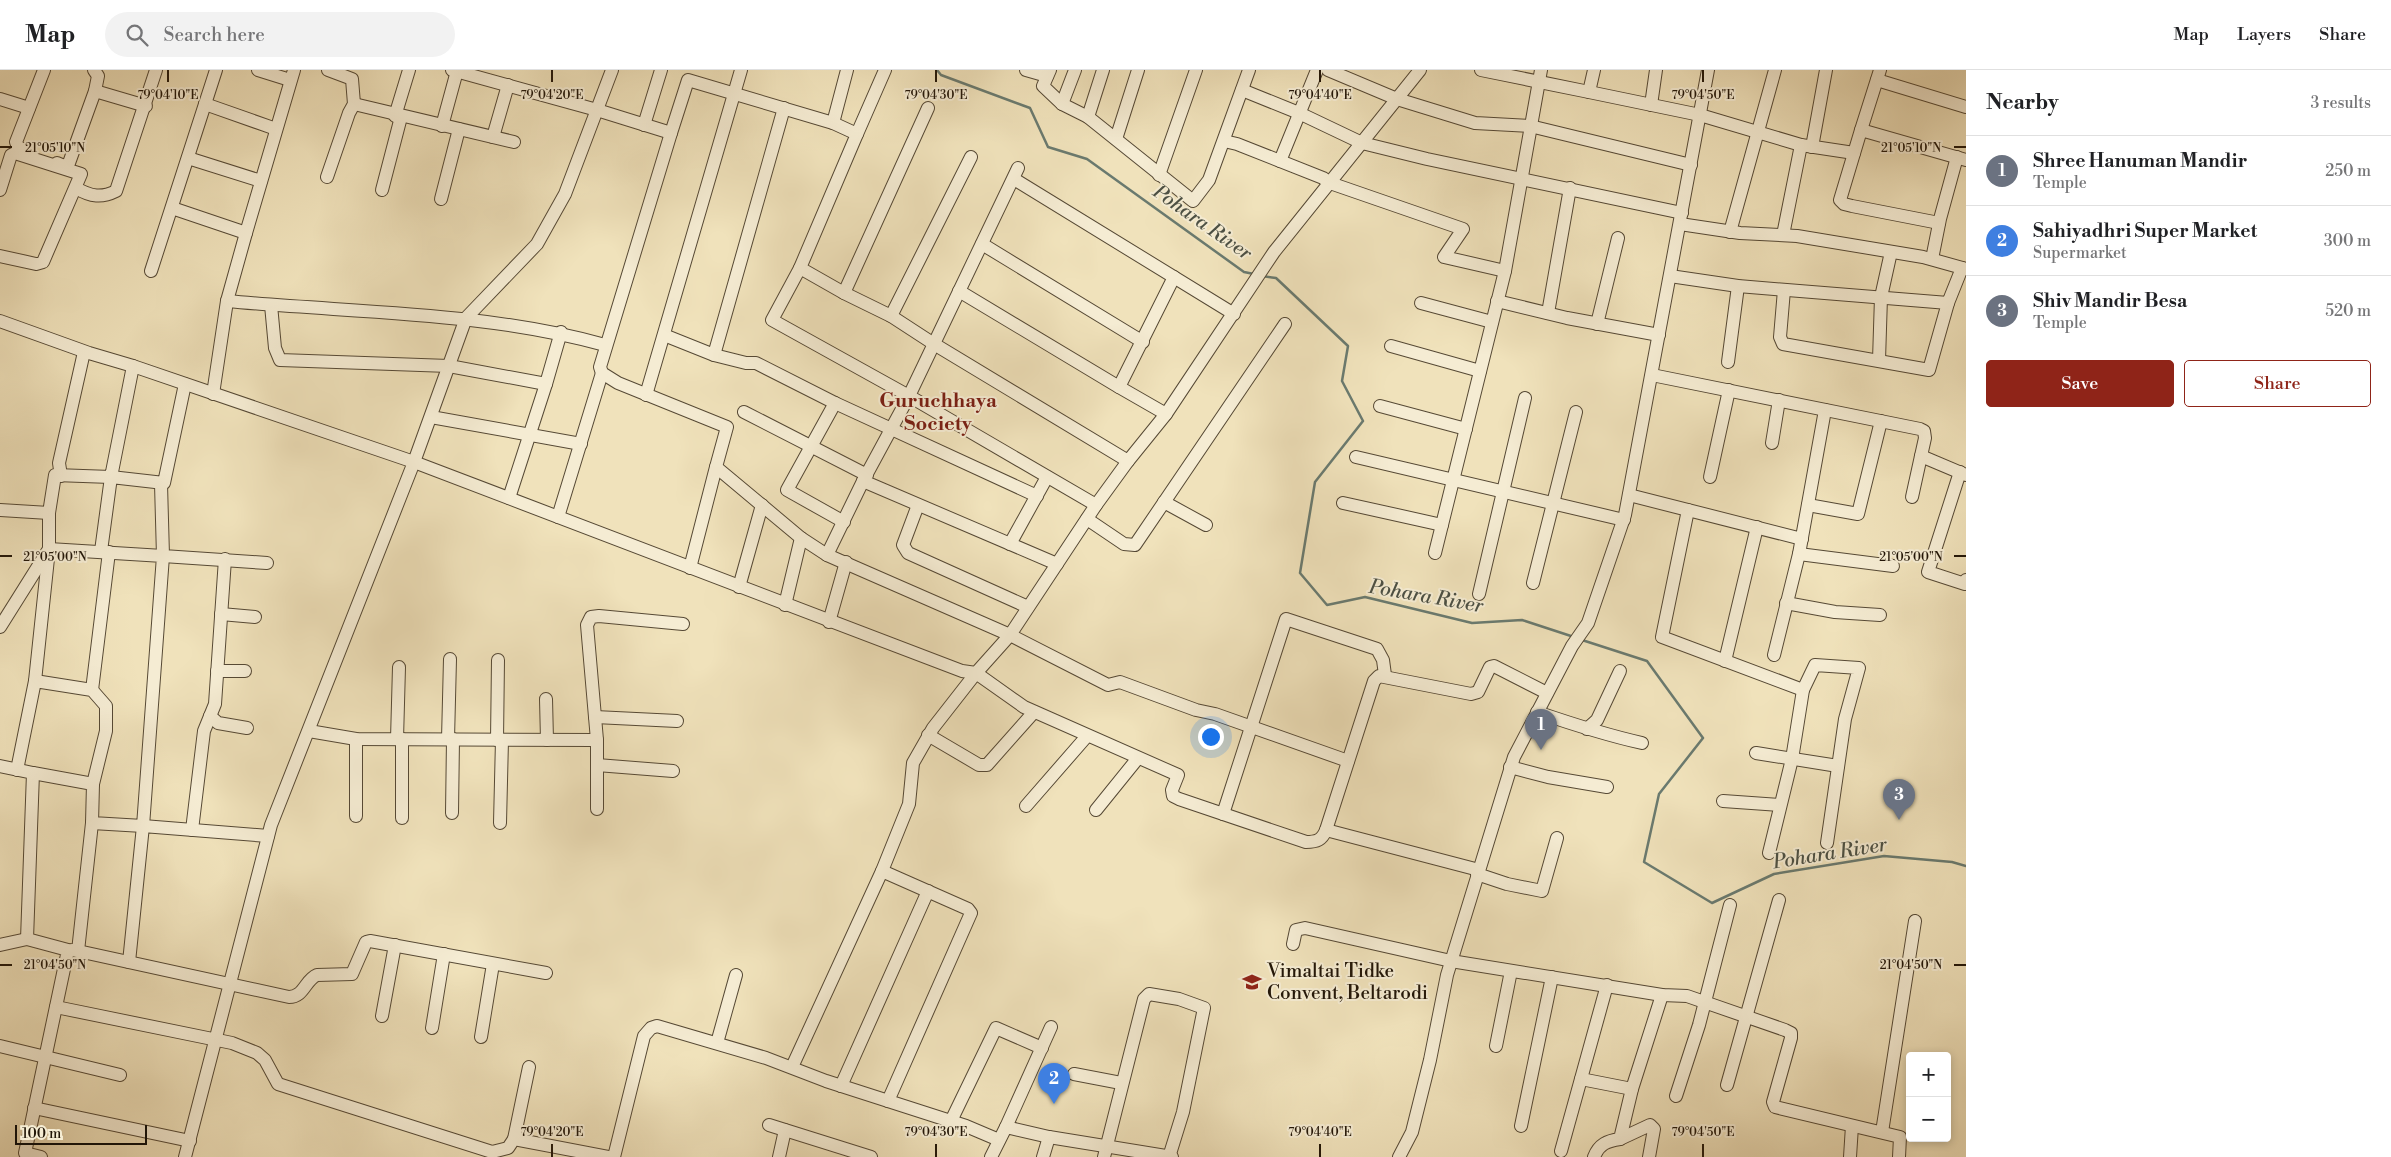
<!DOCTYPE html>
<meta charset="utf-8">
<style>
body{margin:0;font-family:"Libre Bodoni",serif;background:#f2f2f2;color:#202124}
.controls{position:absolute;right:15px;bottom:15px;display:grid;overflow:hidden;border-radius:5px;box-shadow:0 2px 8px #0003}
.controls button{width:45px;height:45px;display:grid;place-items:center;padding:0;border:0;border-bottom:1px solid #e0e0e0;background:#fff;color:#202124;font:25px sans-serif}
.scale{position:absolute;left:15px;bottom:12px;width:132px;box-sizing:border-box;padding-left:5px;border:2px solid #221608;border-top:0;font-size:14px;line-height:18px;white-space:nowrap;color:#221608;-webkit-text-stroke:4px #f5ecd3;paint-order:stroke}
.you{position:absolute;left:1210px;top:666px;width:18px;height:18px;margin:-12px;border:4px solid #fff;border-radius:50%;background:#1a73e8;box-shadow:0 0 0 8px #1a73e833}
.badge{display:grid;place-items:center;width:32px;height:32px;border-radius:50%;background:#8f2418;color:#fff;font-size:16px;font-weight:700}
.pin{position:absolute;translate:-50% -41px;filter:drop-shadow(0 1px 2px #0008)}
.pin::after{content:'';position:absolute;top:26px;width:18px;height:15px;background:inherit;clip-path:polygon(0 0,100% 0,50% 100%)}
.list{margin:0;padding:0;list-style:none}
h2{display:flex;justify-content:space-between;align-items:center;height:65px;margin:0;padding:0 20px;font-size:21px}
h2 small{font-size:16px;font-weight:400;color:#757577}
.list li{display:grid;grid-template-columns:32px 1fr auto;gap:15px;align-items:center;box-sizing:border-box;height:70px;padding:0 20px;border-top:1px solid #e0e0e0}
.list b{display:block;font-size:19px;white-space:nowrap}
.list p{margin:0;font-size:16px;white-space:nowrap;color:#757577}
.list em{font-size:16px;font-style:normal;color:#757577}
.actions{display:flex;gap:10px;padding:15px 20px}
.actions a{flex:1;padding:11px 0;border:1px solid #8f2418;border-radius:5px;text-align:center;font-size:18px;color:#8f2418}
.actions .main{background:#8f2418;color:#fff}
.icon{flex:none;width:28px;height:28px;fill:none;stroke:currentColor;stroke-width:2;stroke-linecap:round;stroke-linejoin:round}
.map{position:relative;flex:none;width:1966px;height:1087px;overflow:hidden}
header{display:flex;align-items:center;gap:30px;box-sizing:border-box;height:70px;padding:0 25px;background:#fff;border-bottom:1px solid #e0e0e0}
header strong{font-size:24px}
nav{display:flex;gap:28px;margin-inline-start:auto;font-size:18px}
.search{width:350px;height:45px;background:#f2f2f2;display:flex;align-items:center;gap:12px;box-sizing:border-box;padding:0 18px;border-radius:28px;color:#757577;font-size:19px}
main{display:flex}
aside{flex:1;background:#fff}
.map>svg:first-child{display:block}
</style>
<header>
<strong>Map</strong>
<div class="search"><svg class="icon" aria-label="search" viewBox="0 0 24 24"><circle cx="10" cy="10" r="6"/><path d="M15 15l6 6"/></svg>Search here</div>
<nav><a>Map</a><a>Layers</a><a>Share</a></nav>
</header>
<main>
<div class="map">
<svg width="1966" height="1087" viewBox="0 0 1966 1087">
<rect width="100%" height="100%" fill="#f0e2bb"/>
<filter id="stains"><feTurbulence type="fractalNoise" baseFrequency=".004" numOctaves="4"/><feColorMatrix values="0 0 0 0 .2 0 0 0 0 .09 0 0 0 0 .02 0 0 0 .5 -.17"/></filter>
<radialGradient id="worn" r=".72"><stop offset=".6" stop-color="#630" stop-opacity="0"/><stop offset="1" stop-color="#630" stop-opacity=".3"/></radialGradient>
<g fill="none" stroke-linecap="round" stroke-linejoin="round">
<!-- stream -->
<g stroke="#6a7a6f" stroke-width="2.5">
<polyline points="937,0 941,5 1030,38 1048,77 1087,89 1244,202 1254,204"/>
<polyline points="1262,206 1276,208 1348,276 1342,311 1363,351 1315,412 1300,503 1327,535 1365,527 1472,553 1522,550 1574,567"/>
<polyline points="1582,570 1647,591 1703,668 1659,724 1644,792 1712,833 1774,804 1884,786 1952,792 1966,796"/>
</g>
<!-- minor casing -->
<g stroke="#564935" stroke-width="14">
<g id="minor">
<polyline points="258,0 290,10"/>
<polyline points="452,0 597,40 671,63 688,10 833,53 857,64 800,198 844,223 891,246 934,274 1128,391 1166,344 1274,182 1420,0"/>
<polyline points="1026,0 1047,6"/>
<polyline points="1050,0 1043,16 1062,34 1088,47"/>
<polyline points="1103,0 1088,47 1193,131 1209,110 1249,0"/>
<polyline points="1328,0 1397,29 1475,53 1530,56 1691,95"/>
<polyline points="1481,0 1589,22"/>
<polyline points="1594,0 1589,22 1700,45 1801,75 1854,83"/>
<polyline points="1877,10 1966,37"/>
<polyline points="1242,20 1299,43 1362,73 1427,89 1682,143"/>
<polyline points="95,21 146,36"/>
<polyline points="0,29 29,38"/>
<polyline points="205,34 276,59"/>
<polyline points="354,34 514,72"/>
<polyline points="1062,34 1075,0"/>
<polyline points="1651,35 1656,0"/>
<polyline points="395,46 409,0"/>
<polyline points="833,53 847,0"/>
<polyline points="644,55 661,0"/>
<polyline points="442,56 457,1"/>
<polyline points="1861,60 1880,0"/>
<polyline points="671,63 600,297 602,303 618,313 727,357 716,397 801,468 827,485"/>
<polyline points="857,64 885,0"/>
<polyline points="493,67 508,15"/>
<polyline points="1116,69 1138,0"/>
<polyline points="1224,71 1237,74 1323,108 1330,113 1463,159 1444,187 1505,201"/>
<polyline points="1812,77 1826,0"/>
<polyline points="29,82 18,77 16,72 44,0"/>
<polyline points="188,88 261,111"/>
<polyline points="1280,91 1317,0"/>
<polyline points="57,93 64,96 69,93 95,21 98,6 94,0"/>
<polyline points="1159,105 1196,0"/>
<polyline points="327,107 349,43 354,34 352,9 328,0"/>
<polyline points="1014,109 1234,244"/>
<path d="M76 118C91 127 102 128 116 121L156 0"/>
<polyline points="0,120 11,85 15,83 81,104 43,192 36,194 0,186"/>
<polyline points="382,120 401,47"/>
<polyline points="441,129 459,59"/>
<polyline points="172,138 246,163 294,0"/>
<polyline points="1939,153 1852,136 1844,134 1840,130 1861,60 1966,90"/>
<polyline points="1680,154 1740,163 1797,166 1923,187 1966,199"/>
<polyline points="1730,162 1775,0"/>
<polyline points="1783,165 1801,75"/>
<polyline points="982,174 1143,272"/>
<polyline points="1932,189 1940,149 1957,87"/>
<polyline points="800,198 772,250 909,326 1018,98"/>
<polyline points="151,201 216,0"/>
<polyline points="1670,206 1738,216 1948,233 1962,198"/>
<polyline points="1784,220 1780,267 1783,274 1929,300 1948,233"/>
<polyline points="959,221 1119,317 1174,207"/>
<polyline points="844,223 928,38"/>
<path d="M227 231C353 243 482 241 605 275"/>
<polyline points="1497,231 1567,248 1659,265"/>
<polyline points="1421,233 1492,252"/>
<polyline points="271,235 275,278 280,290 449,296 546,314 561,262"/>
<polyline points="1548,243 1570,118"/>
<polyline points="891,246 971,87"/>
<polyline points="0,251 89,283 133,296"/>
<polyline points="1597,254 1618,168"/>
<polyline points="664,265 714,285 784,38"/>
<polyline points="1391,276 1480,301"/>
<polyline points="714,285 746,293 756,293 835,333 1037,426"/>
<polyline points="1879,290 1881,227 1891,182"/>
<polyline points="1728,292 1738,216"/>
<polyline points="1652,305 1920,359 1924,361 1925,368 1921,386 1966,405"/>
<polyline points="1119,317 1166,344"/>
<polyline points="213,324 227,231 246,163"/>
<polyline points="646,325 741,0"/>
<polyline points="835,333 787,420 844,452"/>
<polyline points="1380,336 1466,359"/>
<polyline points="744,342 867,405"/>
<polyline points="431,347 581,374"/>
<polyline points="1772,373 1779,330"/>
<polyline points="1356,387 1624,450"/>
<polyline points="1960,402 1928,502 1965,514 1966,510"/>
<polyline points="61,406 59,393 84,282"/>
<polyline points="1710,407 1729,320"/>
<polyline points="863,411 827,485 1010,565 1108,615 1120,612 1196,640 1215,644 1348,691"/>
<polyline points="158,413 161,414 163,486 267,493"/>
<polyline points="1629,425 1802,469"/>
<polyline points="1912,427 1921,386"/>
<polyline points="509,428 546,314"/>
<polyline points="1164,432 1206,455"/>
<polyline points="1343,433 1442,455"/>
<polyline points="918,435 903,475 908,483 1028,537"/>
<polyline points="1808,435 1858,444 1881,351"/>
<polyline points="0,440 49,443 55,405 111,407 133,296 414,392 962,601 976,603 1010,565 1096,435 1128,391"/>
<polyline points="1688,440 1662,567 1803,620"/>
<polyline points="558,447 602,303"/>
<polyline points="1087,449 1124,474 1135,475 1285,254"/>
<polyline points="1010,474 1047,407"/>
<polyline points="101,481 111,407 164,413 185,314"/>
<polyline points="1435,483 1505,201 1541,0"/>
<polyline points="1799,484 1893,496"/>
<polyline points="1057,494 863,411 909,326 1096,435"/>
<polyline points="690,498 716,397"/>
<polyline points="1533,513 1576,342"/>
<polyline points="739,517 762,435"/>
<polyline points="1479,524 1525,328"/>
<polyline points="1786,533 1835,542 1880,545"/>
<polyline points="785,535 801,468"/>
<polyline points="221,544 255,547"/>
<polyline points="829,552 846,492"/>
<polyline points="0,557 49,479 49,443"/>
<polyline points="1774,585 1799,484 1825,340"/>
<polyline points="1725,591 1757,457"/>
<polyline points="217,601 245,601"/>
<polyline points="92,620 109,482"/>
<polyline points="546,629 547,670"/>
<path d="M1537 642C1572 654 1606 665 1642 673"/>
<polyline points="210,646 218,653 247,658"/>
<polyline points="595,647 677,651"/>
<polyline points="1587,659 1597,650 1620,601"/>
<polyline points="309,661 356,669 597,670"/>
<polyline points="928,665 979,695 987,695 1034,642"/>
<polyline points="397,669 399,597"/>
<polyline points="402,669 402,748"/>
<polyline points="448,669 450,589"/>
<polyline points="497,670 498,590"/>
<polyline points="1756,683 1838,696"/>
<polyline points="597,695 673,701"/>
<polyline points="0,696 33,703 27,869 68,880 25,1083 41,1087"/>
<polyline points="1510,697 1548,707 1607,717"/>
<polyline points="17,700 35,611 92,620 106,636 106,661 93,714"/>
<polyline points="33,703 93,714 92,753 143,756 163,486 49,479 35,611"/>
<polyline points="1723,731 1780,735"/>
<polyline points="1026,736 1087,666"/>
<polyline points="597,739 597,670 587,555 591,547 599,546 683,554"/>
<polyline points="1096,740 1138,688"/>
<polyline points="452,743 453,669"/>
<polyline points="1223,744 1286,549 1377,579 1383,590 1385,605"/>
<polyline points="356,746 356,669"/>
<polyline points="500,753 502,670"/>
<polyline points="192,760 204,661 215,634 225,489"/>
<polyline points="1326,760 1479,800"/>
<polyline points="1769,783 1792,689 1803,620 1815,595 1859,598 1845,649 1827,773"/>
<polyline points="1477,804 1507,814 1542,821 1557,768"/>
<polyline points="1293,874 1296,860 1305,858 1451,891 1662,925 1687,926 1785,960 1791,963 1791,968 1773,1032 1775,1037 1900,1067 1899,1087"/>
<polyline points="0,875 27,869"/>
<polyline points="72,880 78,881 92,753"/>
<path d="M78 881 289 927C304 927 305 910 317 905L352 904 366 872 370 871 546 903"/>
<polyline points="129,892 143,756 268,766"/>
<polyline points="56,937 232,973 257,983 265,990 278,1014 492,1082 508,1078 514,1069 608,1087"/>
<polyline points="382,946 395,875"/>
<polyline points="432,958 444,884"/>
<polyline points="481,967 493,894"/>
<polyline points="717,973 736,905"/>
<polyline points="0,976 120,1005"/>
<polyline points="1496,976 1511,901"/>
<polyline points="792,997 882,801"/>
<polyline points="1074,1004 1121,1013"/>
<polyline points="1581,1009 1632,1019"/>
<polyline points="1727,1015 1779,830"/>
<polyline points="841,1016 928,821"/>
<polyline points="1676,1026 1699,955 1730,835"/>
<path d="M888 1031 971 843 968 839 882 801 909 734 913 693 933 658 976 603 1024 637 1178 705 1172 720 1173 726 1179 729 1306 772C1317 772 1322 770 1326 760L1374 611 1379 606 1471 624 1478 622 1490 597 1494 596 1547 623"/>
<polyline points="34,1038 190,1071"/>
<polyline points="951,1051 996,958 1042,978"/>
<polyline points="769,1055 871,1087"/>
<polyline points="1521,1056 1552,907"/>
<polyline points="1006,1057 1051,957"/>
<polyline points="1882,1062 1915,851"/>
<polyline points="514,1069 529,997"/>
<polyline points="1620,1069 1650,1055 1654,1059 1649,1087"/>
<polyline points="1561,1081 1607,915"/>
<polyline points="185,1087 271,755 414,392 466,248 537,174 565,124 612,0"/>
<polyline points="614,1087 644,966 651,958 657,956 766,988 826,1011 966,1056 999,1070"/>
<polyline points="779,1087 785,1060"/>
<polyline points="991,1087 1006,1057 1049,1067 1172,1087"/>
<polyline points="1043,1087 1049,1067"/>
<polyline points="1104,1087 1144,929 1149,924 1179,929 1204,938 1183,1042 1169,1087"/>
<polyline points="1399,1087 1412,1062 1430,990 1447,905 1514,687 1572,576 1588,553 1625,445 1708,0"/>
<path d="M1594 1087C1599 1074 1607 1071 1620 1069L1632 1019 1662 925"/>
<polyline points="1850,1087 1852,1056"/>
</g>
</g>
<!-- minor -->
<use href="#minor" stroke="#f5ecd3" stroke-width="12"/>
</g>
<!-- ticks -->
<path fill="none" stroke="#221608" stroke-width="2" d="M168 0V12M552 0V12M936 0V12M1320 0V12M1703 0V12M0 77H12M1954 77H1966M0 486H12M1954 486H1966M0 895H12M1954 895H1966M552 1074V1087M936 1074V1087M1320 1074V1087M1703 1074V1087"/>
<!-- icons -->
<defs>
<g id="school-bare" transform="scale(1.5)"><path d="M0-5L7-2L0 1L-7-2ZM-4 1L0 2.5L4 1V4Q0 6-4 4Z" fill="#8f2418" stroke="#f5ecd3" stroke-width="2.5" paint-order="stroke"/></g>
</defs>
<g fill-rule="evenodd">
<use href="#school-bare" x="1252" y="912"/>
</g>
<g text-anchor="middle" dominant-baseline="central" stroke-width="4" stroke-linejoin="round" paint-order="stroke">
<!-- poi labels -->
<g font-size="19" fill="#221608" stroke="#f5ecd3" text-anchor="start">
<text x="1267" y="901">Vimaltai Tidke<tspan x="1267" dy="22">Convent, Beltarodi</tspan></text>
</g>
<!-- water labels -->
<g font-size="20" font-style="italic" fill="#4c5044" stroke="#f5ecd3">
<text transform="translate(1202 153) rotate(35)">Pohara River</text>
<text transform="translate(1426 527) rotate(10)">Pohara River</text>
<text transform="translate(1830 784) rotate(-9)">Pohara River</text>
</g>
<!-- neighbourhood labels -->
<g font-size="20" font-weight="bold" fill="#7a1f14" stroke="#f5ecd3">
<text x="938" y="331">Guruchhaya<tspan x="938" dy="23">Society</tspan></text>
</g>
</g>
<g font-size="12" text-anchor="middle" fill="#221608" stroke="#f5ecd3" stroke-width="4" stroke-linejoin="round" paint-order="stroke">
<text x="168" y="29">79°04'10"E</text>
<text x="552" y="29">79°04'20"E</text>
<text x="936" y="29">79°04'30"E</text>
<text x="1320" y="29">79°04'40"E</text>
<text x="1703" y="29">79°04'50"E</text>
<text x="55" y="82">21°05'10"N</text>
<text x="1911" y="82">21°05'10"N</text>
<text x="55" y="491">21°05'00"N</text>
<text x="1911" y="491">21°05'00"N</text>
<text x="55" y="899">21°04'50"N</text>
<text x="1911" y="899">21°04'50"N</text>
<text x="552" y="1066">79°04'20"E</text>
<text x="936" y="1066">79°04'30"E</text>
<text x="1320" y="1066">79°04'40"E</text>
<text x="1703" y="1066">79°04'50"E</text>
</g>
<rect width="100%" height="100%" filter="url(#stains)"/>
<rect width="100%" height="100%" fill="url(#worn)"/>
</svg>
<div class="controls">
<button>+</button>
<button>−</button>
</div>
<div class="scale">100 m</div>
<div class="you"></div>
<div class="pin badge" style="left:1541px;top:680px;background:#6b7280">1</div>
<div class="pin badge" style="left:1054px;top:1034px;background:#3f7fe0">2</div>
<div class="pin badge" style="left:1899px;top:750px;background:#6b7280">3</div>
</div>
<aside>
<h2>Nearby<small>3 results</small></h2>
<ul class="list">
<li><span class="badge" style="background:#6b7280">1</span><div><b>Shree Hanuman Mandir</b><p>Temple</p></div><em>250 m</em></li>
<li><span class="badge" style="background:#3f7fe0">2</span><div><b>Sahiyadhri Super Market</b><p>Supermarket</p></div><em>300 m</em></li>
<li><span class="badge" style="background:#6b7280">3</span><div><b>Shiv Mandir Besa</b><p>Temple</p></div><em>520 m</em></li>
</ul>
<div class="actions"><a class="main">Save</a><a>Share</a></div>
</aside>
</main>
